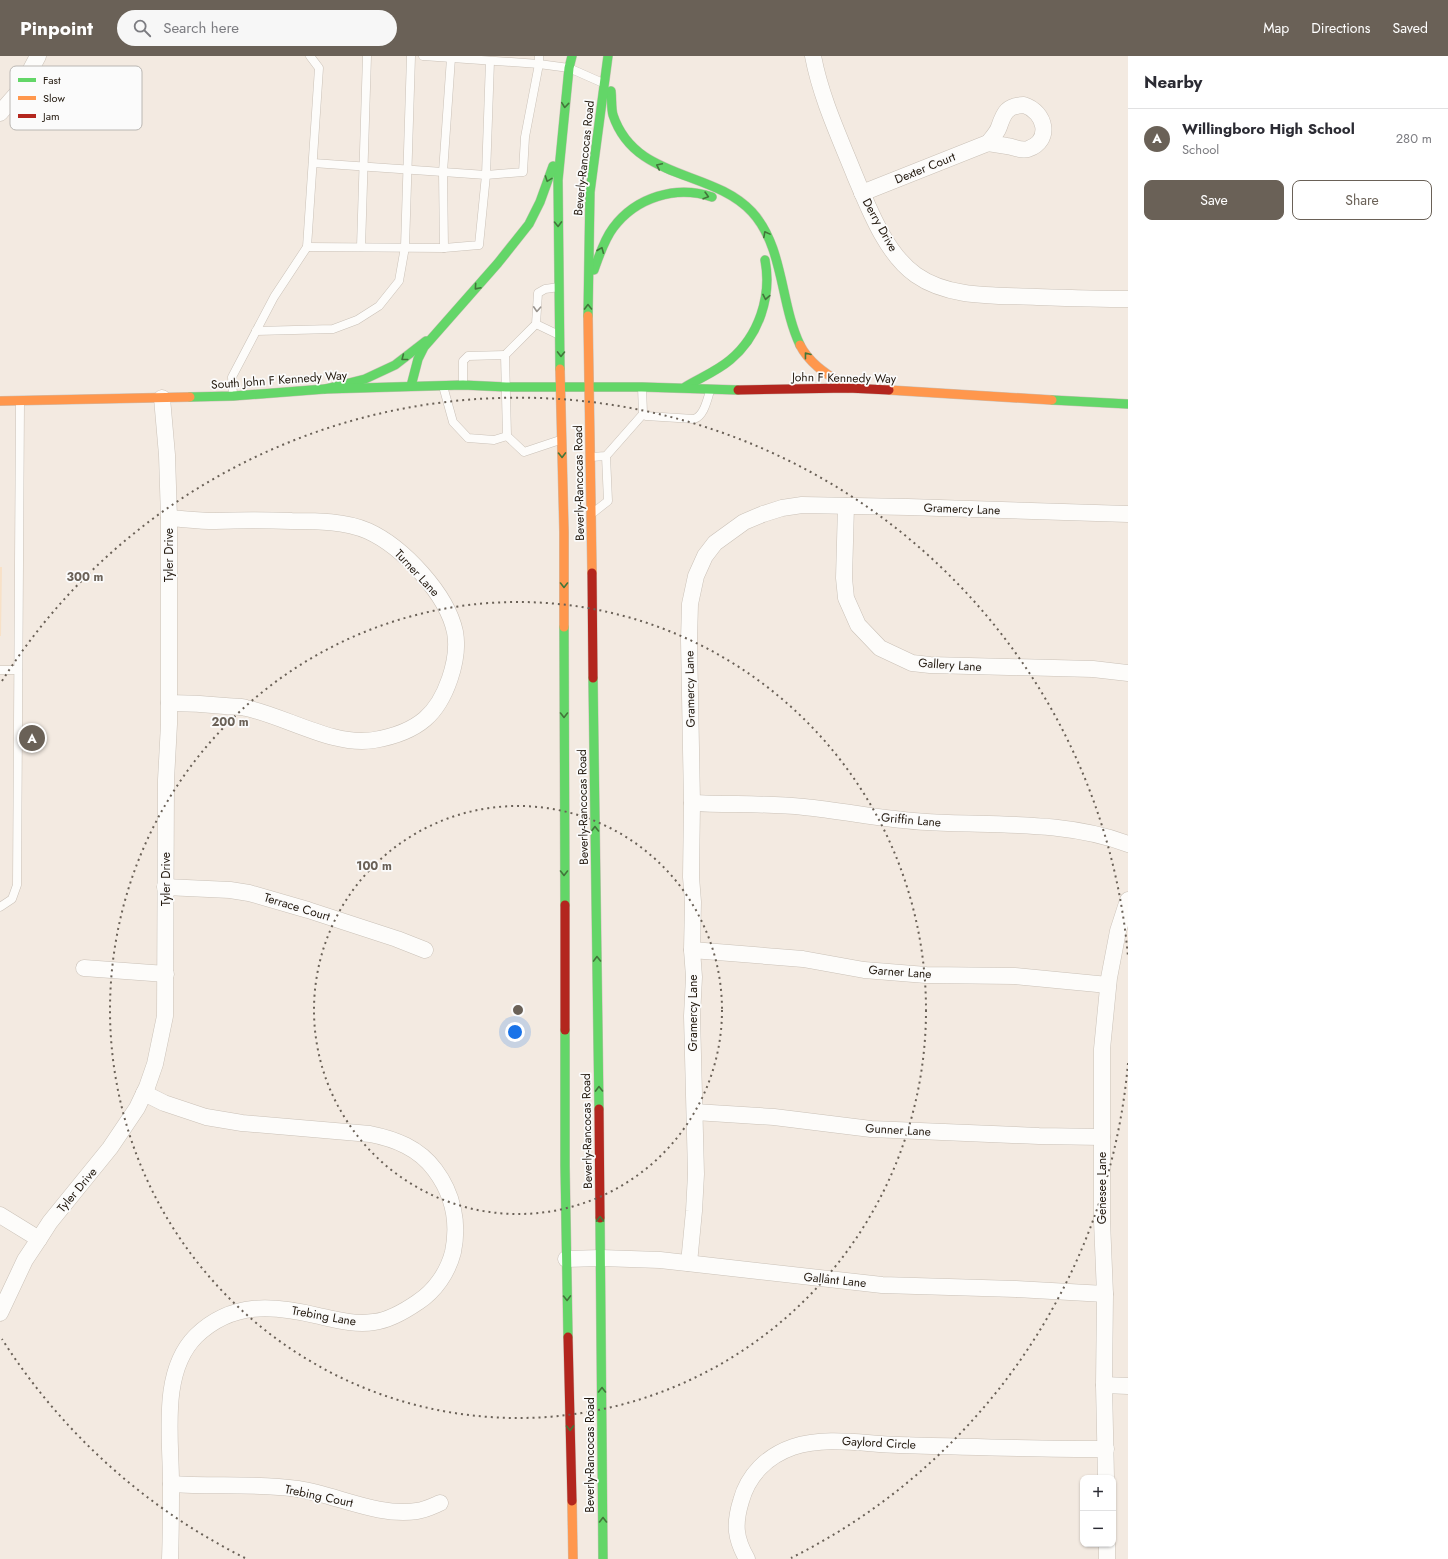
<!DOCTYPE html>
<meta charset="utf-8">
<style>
body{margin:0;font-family:Jost,sans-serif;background:#f7f7f7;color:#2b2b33}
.controls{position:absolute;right:12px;bottom:12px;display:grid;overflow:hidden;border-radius:8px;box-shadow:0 1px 3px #0004}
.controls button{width:36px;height:36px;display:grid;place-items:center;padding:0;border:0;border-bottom:1px solid #e1e1e2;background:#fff;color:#2b2b33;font:20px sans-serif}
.you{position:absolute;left:515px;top:976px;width:14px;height:14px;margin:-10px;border:3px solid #fff;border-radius:50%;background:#1a73e8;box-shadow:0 0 0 6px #1a73e833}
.badge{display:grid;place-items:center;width:26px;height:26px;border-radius:50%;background:#6a6157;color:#fff;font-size:13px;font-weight:700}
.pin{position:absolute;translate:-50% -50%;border:2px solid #fff;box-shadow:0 1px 4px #0006}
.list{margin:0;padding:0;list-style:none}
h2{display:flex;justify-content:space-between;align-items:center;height:52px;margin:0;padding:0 16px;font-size:17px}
h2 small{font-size:13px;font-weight:400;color:#7c7c81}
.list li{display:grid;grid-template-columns:26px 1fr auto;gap:12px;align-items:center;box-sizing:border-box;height:60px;padding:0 16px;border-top:1px solid #e1e1e2}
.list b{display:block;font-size:15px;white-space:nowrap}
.list p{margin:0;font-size:13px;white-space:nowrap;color:#7c7c81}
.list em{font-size:13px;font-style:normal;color:#7c7c81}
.actions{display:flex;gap:8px;padding:12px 16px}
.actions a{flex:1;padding:9px 0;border:1px solid #6a6157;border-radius:8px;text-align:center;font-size:14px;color:#6a6157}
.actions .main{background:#6a6157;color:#fff}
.icon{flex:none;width:22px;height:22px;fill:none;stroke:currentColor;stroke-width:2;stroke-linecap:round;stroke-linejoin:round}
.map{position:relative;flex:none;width:1128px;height:1503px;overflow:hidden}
header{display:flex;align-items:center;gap:24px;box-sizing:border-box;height:56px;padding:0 20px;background:#6a6157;color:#fff}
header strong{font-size:19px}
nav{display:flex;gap:22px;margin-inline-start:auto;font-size:14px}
.search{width:280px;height:36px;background:#f7f7f7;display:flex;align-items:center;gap:10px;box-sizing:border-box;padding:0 14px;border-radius:22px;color:#7c7c81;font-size:15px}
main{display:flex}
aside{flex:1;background:#fff}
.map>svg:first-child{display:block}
</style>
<header>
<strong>Pinpoint</strong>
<div class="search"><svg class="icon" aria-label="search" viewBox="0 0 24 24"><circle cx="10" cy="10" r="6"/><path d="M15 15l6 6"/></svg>Search here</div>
<nav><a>Map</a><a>Directions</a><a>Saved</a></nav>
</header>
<main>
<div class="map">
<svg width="1128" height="1503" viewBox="0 0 1128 1503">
<rect width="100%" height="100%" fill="#f3eae1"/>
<!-- green -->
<polygon fill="#f8e1c7" points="0,511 2,511 1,580 0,580"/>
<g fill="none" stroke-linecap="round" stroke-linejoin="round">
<!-- lane casing -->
<g stroke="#cac1b7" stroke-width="9">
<g id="lane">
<polyline points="423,0 539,8 569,12 603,27"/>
<polyline points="313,107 486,119 490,5"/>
<polyline points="307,191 444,192 479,189 486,119 523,116 525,81 539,8 539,0"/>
<polyline points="361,191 367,0"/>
<polyline points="444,192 443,116 451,2"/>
<polyline points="536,268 559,279"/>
<polyline points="256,275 333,273 357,264 379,250 399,225 405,191 411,0"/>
<polyline points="505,299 536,268 538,237 545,233 559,231"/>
<polyline points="443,330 453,366 468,382 494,384 507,380 505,299 468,300 463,305 463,328"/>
<path d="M642 331 643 358 646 360 694 363C704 360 707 344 710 335"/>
<polyline points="233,340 232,321 274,241 307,191 319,12 310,0"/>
<polyline points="507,380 524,396 560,384"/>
<polyline points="591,401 606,400 643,358"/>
<polyline points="594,456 608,445 606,400"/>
<polyline points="0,614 18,614"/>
<polyline points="0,851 12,843 17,829 20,346"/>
</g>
</g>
<!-- street casing -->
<g stroke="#cac1b7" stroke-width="17">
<g id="street">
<path d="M813 0C821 42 839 80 855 120 869 153 886 198 916 219 950 243 998 239 1037 241 1067 242 1098 243 1128 243"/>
<path d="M1024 49C1046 56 1052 85 1028 93 1020 95 1015 91 1007 90 1001 89 994 88 988 87 992 82 997 77 999 71 1004 56 1007 50 1024 49Z"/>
<polyline points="0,57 20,34 38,0"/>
<polyline points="862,137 988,87"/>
<polyline points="846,450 844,522 846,542 858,569 880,592 912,607 930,609 1093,613 1128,617"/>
<path d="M169 647C188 647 206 648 225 650 232 651 239 650 246 652 285 660 334 691 374 684 392 681 411 675 425 663 446 645 460 603 455 576 447 538 403 491 368 475 345 465 317 465 292 465 266 464 241 464 215 465 200 465 184 463 169 462"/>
<path d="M692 747C729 749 766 747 804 751 845 755 886 764 927 766 994 770 1064 764 1128 788"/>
<polyline points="165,831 230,834 249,837 308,854 397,883 425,894"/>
<polyline points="692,894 803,903 864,914 926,919 1015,920 1108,929"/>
<polyline points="84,912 166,918"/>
<path d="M144 1037 164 1047 206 1061 242 1067 370 1078C395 1083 419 1092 435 1114 453 1138 459 1167 453 1196 448 1216 435 1235 418 1246 405 1255 390 1264 374 1266 356 1269 337 1264 319 1260 274 1249 232 1245 196 1280 160 1316 171 1381 171 1427 171 1452 171 1478 170 1503"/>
<polyline points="695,1056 774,1061 871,1073 1039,1080 1102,1081"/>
<polyline points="0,1159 39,1183"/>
<polyline points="566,1203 601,1202 660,1204 882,1229 1016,1233 1105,1238"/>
<polyline points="689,1207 694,1155 696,1118 692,960 694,921 692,894 693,846 691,821 692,747 689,584 690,548 696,520 705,500 715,487 744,466 763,458 782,452 802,449 908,451 1128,458"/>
<polyline points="0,1257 25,1204 39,1183 50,1166 110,1092 137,1052 147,1031 155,1008 165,960 166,724 169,668 169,462 167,399 162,342"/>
<polyline points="1104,1329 1128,1330"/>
<polyline points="1106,1422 1104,1329 1105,1238 1102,1165 1102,993 1109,922 1118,875 1128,844"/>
<path d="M171 1428C213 1431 256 1427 298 1433 337 1439 378 1461 417 1455 425 1454 433 1450 440 1447"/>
<path d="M747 1503C735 1482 734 1468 741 1445 748 1419 767 1400 793 1391 827 1380 864 1388 899 1389 968 1391 1037 1393 1106 1393"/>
<polyline points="1107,1503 1107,1488"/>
</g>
</g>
<!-- fast casing -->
<g stroke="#cac1b7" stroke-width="10">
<g id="fast">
<path d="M611 35C612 43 611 52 613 59 635 125 712 113 752 156 784 191 780 247 800 289"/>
<path d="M594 214C599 200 604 184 613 172 636 141 676 129 712 141"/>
<polyline points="588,260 590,136 608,0"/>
<polyline points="560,313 558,124 569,12 572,0"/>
<polyline points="411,330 418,303 424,291 498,207 529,168 540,146 553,110"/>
<path d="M685 331C700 322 717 315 730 304 759 280 772 240 765 204"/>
<polyline points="325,333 365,323 395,309 426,285"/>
<polyline points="190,341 233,340 325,333 463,329 506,331 642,331 738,334"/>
<polyline points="1052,344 1128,348"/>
<polyline points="564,571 565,849"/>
<polyline points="593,622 599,1053"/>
<polyline points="565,974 565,1110 568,1281"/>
<polyline points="600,1162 603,1503"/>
</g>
</g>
<!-- slow casing -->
<g stroke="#cac1b7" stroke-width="10">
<g id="slow">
<polyline points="588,260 592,517"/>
<path d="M800 289C810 309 830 320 848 332"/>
<polyline points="560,313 564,476 564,571"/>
<polyline points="889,334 1052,344"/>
<polyline points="0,345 190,341"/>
<polyline points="572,1445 573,1503"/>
</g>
</g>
<!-- jam casing -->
<g stroke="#cac1b7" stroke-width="10">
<g id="jam">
<polyline points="738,334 848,332 889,334"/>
<polyline points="592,517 593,622"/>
<polyline points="565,849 565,974"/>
<polyline points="599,1053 600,1162"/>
<polyline points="568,1281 572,1445"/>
</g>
</g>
<!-- lane -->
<use href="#lane" stroke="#fdfcfa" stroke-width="8"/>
<!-- street -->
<use href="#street" stroke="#fdfcfa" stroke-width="16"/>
<!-- fast -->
<use href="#fast" stroke="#63d668" stroke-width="9"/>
<!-- slow -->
<use href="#slow" stroke="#ff974d" stroke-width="9"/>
<!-- jam -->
<use href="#jam" stroke="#b3261e" stroke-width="9"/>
</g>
<!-- one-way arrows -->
<defs><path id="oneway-chevron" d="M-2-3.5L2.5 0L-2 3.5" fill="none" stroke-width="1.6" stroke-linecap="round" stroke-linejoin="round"/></defs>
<g stroke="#42763a">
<use href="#oneway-chevron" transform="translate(565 49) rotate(96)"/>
<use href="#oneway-chevron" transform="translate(659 110) rotate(-155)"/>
<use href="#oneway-chevron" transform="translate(548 123) rotate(110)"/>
<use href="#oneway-chevron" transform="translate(706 140) rotate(16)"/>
<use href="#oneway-chevron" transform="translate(558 168) rotate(89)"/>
<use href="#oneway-chevron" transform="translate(766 178) rotate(-118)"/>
<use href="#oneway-chevron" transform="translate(601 194) rotate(-68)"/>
<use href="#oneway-chevron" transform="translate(477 231) rotate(131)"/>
<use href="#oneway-chevron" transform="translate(766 241) rotate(101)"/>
<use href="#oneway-chevron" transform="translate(588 251) rotate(-91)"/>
<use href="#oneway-chevron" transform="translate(561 298) rotate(91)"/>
<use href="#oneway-chevron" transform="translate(807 299) rotate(-128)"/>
<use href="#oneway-chevron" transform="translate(404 302) rotate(142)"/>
<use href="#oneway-chevron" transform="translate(562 399) rotate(89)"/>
<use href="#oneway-chevron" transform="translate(564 529) rotate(90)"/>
<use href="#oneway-chevron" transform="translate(564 659) rotate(90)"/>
<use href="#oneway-chevron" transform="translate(595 773) rotate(-91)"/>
<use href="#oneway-chevron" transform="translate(564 817) rotate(90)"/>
<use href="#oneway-chevron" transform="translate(597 903) rotate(-91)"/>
<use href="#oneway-chevron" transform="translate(599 1033) rotate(-91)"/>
<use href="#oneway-chevron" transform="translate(600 1163) rotate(-91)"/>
<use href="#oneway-chevron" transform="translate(567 1242) rotate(89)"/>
<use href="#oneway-chevron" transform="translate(602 1334) rotate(-90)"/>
<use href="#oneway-chevron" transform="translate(570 1372) rotate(89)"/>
<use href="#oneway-chevron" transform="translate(603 1464) rotate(-90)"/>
</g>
<use stroke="#9a958f" href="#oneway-chevron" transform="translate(537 253) rotate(93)"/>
<!-- distance rings -->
<g fill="none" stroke="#6a6157" stroke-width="2" stroke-dasharray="2 4">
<circle cx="518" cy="954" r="204"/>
<circle cx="518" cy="954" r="408"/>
<path d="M1128 1007A612 612 0 0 1 791 1502M245 1502A612 612 0 0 1 2 1283M2 625A612 612 0 0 1 1128 901"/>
</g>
<g text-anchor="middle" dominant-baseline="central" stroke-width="3.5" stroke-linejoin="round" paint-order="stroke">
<!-- street labels -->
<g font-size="12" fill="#21170c" stroke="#fbfbfb">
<text transform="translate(584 102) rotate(-84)">Beverly-Rancocas Road</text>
<text transform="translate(925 112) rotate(-22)">Dexter Court</text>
<text transform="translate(880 169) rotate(61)">Derry Drive</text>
<text transform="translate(844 322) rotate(1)">John F Kennedy Way</text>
<text transform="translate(279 324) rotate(-4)">South John F Kennedy Way</text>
<text transform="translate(579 427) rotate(-91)">Beverly-Rancocas Road</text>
<text transform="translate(962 453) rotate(2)">Gramercy Lane</text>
<text transform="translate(169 499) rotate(-90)">Tyler Drive</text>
<text transform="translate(417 517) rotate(47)">Turner Lane</text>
<text transform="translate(950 609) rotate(4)">Gallery Lane</text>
<text transform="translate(690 633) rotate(-91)">Gramercy Lane</text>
<text transform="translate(583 751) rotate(-91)">Beverly-Rancocas Road</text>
<text transform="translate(911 764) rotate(5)">Griffin Lane</text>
<text transform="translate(166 823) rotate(-90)">Tyler Drive</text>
<text transform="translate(297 851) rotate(17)">Terrace Court</text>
<text transform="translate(900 916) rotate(4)">Garner Lane</text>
<text transform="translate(693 957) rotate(-90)">Gramercy Lane</text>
<text transform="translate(898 1074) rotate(3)">Gunner Lane</text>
<text transform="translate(587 1075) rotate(-91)">Beverly-Rancocas Road</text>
<text transform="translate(1102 1132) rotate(-90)">Genesee Lane</text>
<text transform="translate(77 1134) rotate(-50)">Tyler Drive</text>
<text transform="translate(835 1224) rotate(6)">Gallant Lane</text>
<text transform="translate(324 1260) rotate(10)">Trebing Lane</text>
<text transform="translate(879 1387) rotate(3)">Gaylord Circle</text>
<text transform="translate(590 1399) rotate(-90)">Beverly-Rancocas Road</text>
<text transform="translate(319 1440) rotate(12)">Trebing Court</text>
</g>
</g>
<!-- legend -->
<rect x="10" y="10" width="132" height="64" rx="6" fill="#fbfbfb" stroke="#bab7b3" stroke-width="1"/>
<rect x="18" y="22" width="18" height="4" fill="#63d668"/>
<rect x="18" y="40" width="18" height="4" fill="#ff974d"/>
<rect x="18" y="58" width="18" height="4" fill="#b3261e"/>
<g font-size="11" fill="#21170c">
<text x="43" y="28">Fast</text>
<text x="43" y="46">Slow</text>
<text x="43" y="64">Jam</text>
</g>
<circle cx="518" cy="954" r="6" fill="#6a6157" stroke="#fbfbfb" stroke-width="2"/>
<g font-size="12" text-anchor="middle" font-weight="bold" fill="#6a6157" stroke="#fbfbfb" stroke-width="3.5" stroke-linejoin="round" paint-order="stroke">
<text x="85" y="525">300 m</text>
<text x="230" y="670">200 m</text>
<text x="374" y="814">100 m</text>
</g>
</svg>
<div class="controls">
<button>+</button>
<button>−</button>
</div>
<div class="you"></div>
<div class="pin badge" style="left:32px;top:682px">A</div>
</div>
<aside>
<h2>Nearby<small></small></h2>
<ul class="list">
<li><span class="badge">A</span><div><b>Willingboro High School</b><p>School</p></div><em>280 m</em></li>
</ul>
<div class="actions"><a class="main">Save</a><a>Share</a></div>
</aside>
</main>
